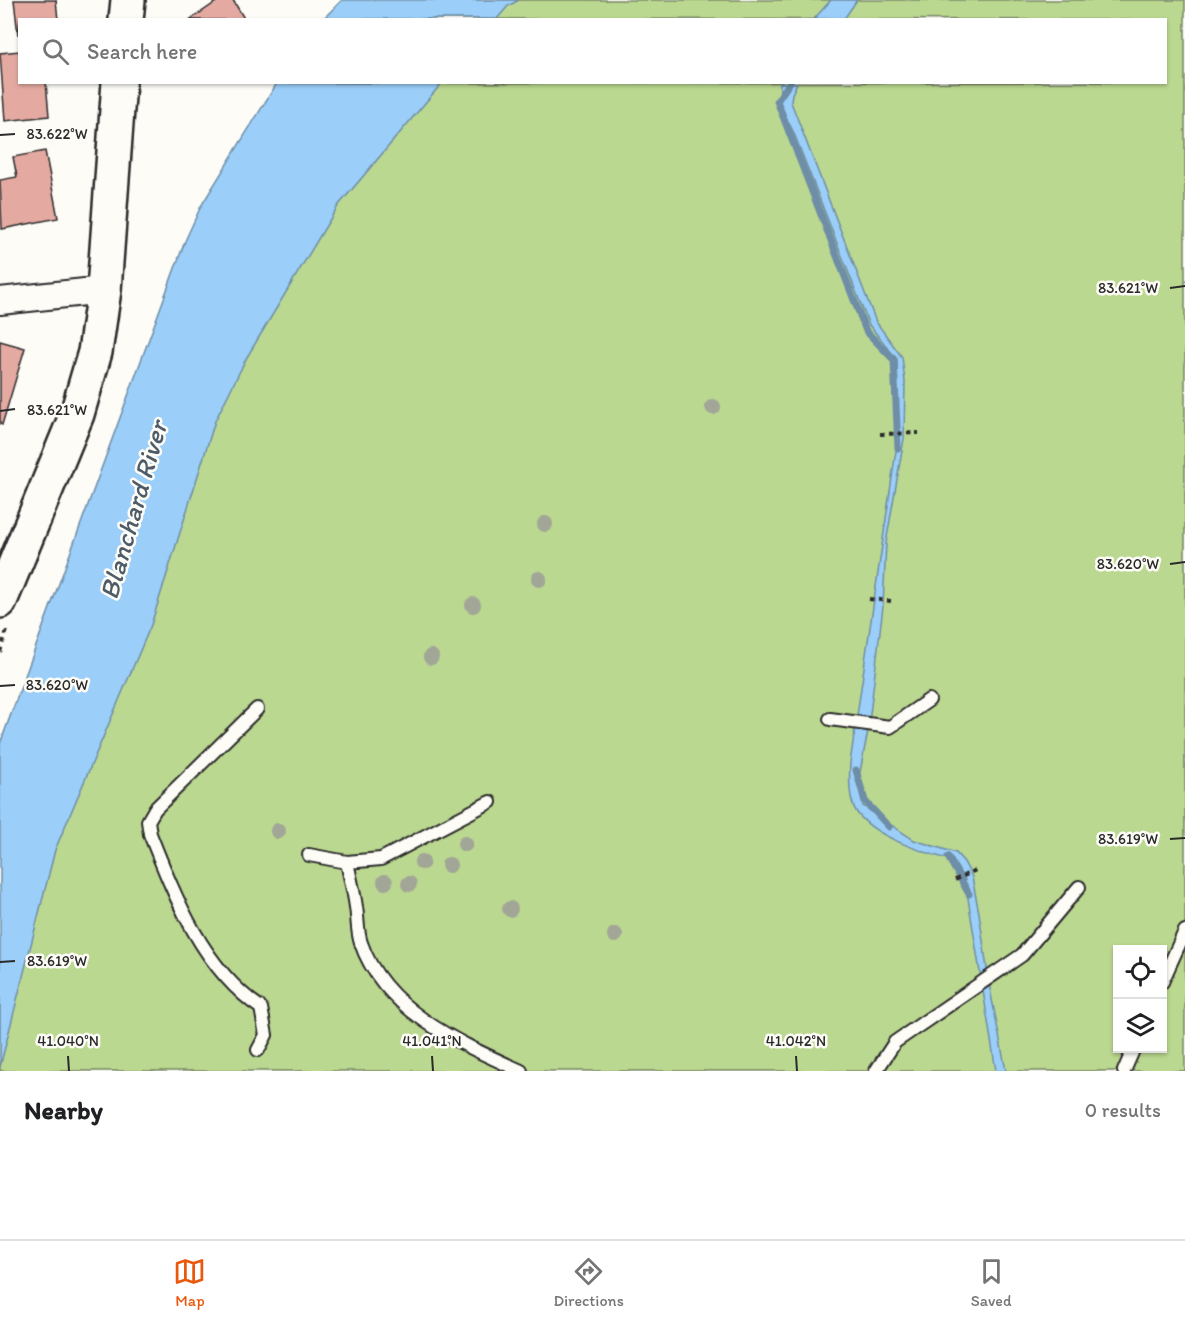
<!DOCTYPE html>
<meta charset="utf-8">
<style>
body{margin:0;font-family:Itim,sans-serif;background:#f6f6f6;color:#202124}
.controls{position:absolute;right:18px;bottom:18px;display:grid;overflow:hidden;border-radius:0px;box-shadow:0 2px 4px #0004}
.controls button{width:54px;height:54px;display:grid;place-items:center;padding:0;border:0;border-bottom:2px solid #e0e0e0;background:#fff;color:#202124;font:30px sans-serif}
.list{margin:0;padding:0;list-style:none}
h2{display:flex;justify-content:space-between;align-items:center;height:78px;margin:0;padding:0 24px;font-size:26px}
h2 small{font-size:20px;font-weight:400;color:#757577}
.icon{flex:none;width:33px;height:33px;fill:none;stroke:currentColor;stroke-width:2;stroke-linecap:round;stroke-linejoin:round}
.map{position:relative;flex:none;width:1185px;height:1071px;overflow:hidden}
.search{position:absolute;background:#fff;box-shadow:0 2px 4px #0004;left:18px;right:18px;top:18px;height:66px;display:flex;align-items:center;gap:15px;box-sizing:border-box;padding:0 21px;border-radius:0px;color:#757577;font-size:22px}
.sheet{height:168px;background:#fff}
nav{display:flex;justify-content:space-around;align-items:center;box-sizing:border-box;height:84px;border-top:2px solid #e0e0e0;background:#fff;font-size:16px;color:#757577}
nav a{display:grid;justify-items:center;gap:3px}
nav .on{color:#ea580c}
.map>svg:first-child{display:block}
</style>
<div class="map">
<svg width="1185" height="1071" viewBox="0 0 1185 1071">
<rect width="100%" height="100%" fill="#fdfcf7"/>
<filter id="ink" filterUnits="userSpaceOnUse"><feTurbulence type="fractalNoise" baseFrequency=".0167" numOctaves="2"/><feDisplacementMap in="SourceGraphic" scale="12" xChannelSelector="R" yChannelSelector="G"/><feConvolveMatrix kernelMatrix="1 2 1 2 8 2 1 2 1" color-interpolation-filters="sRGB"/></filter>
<g filter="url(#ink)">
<!-- green -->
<path fill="#bbd890" stroke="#73825e" stroke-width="1.5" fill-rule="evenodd" d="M429 0H1185V1071H0V977L160 413 353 83 1166 82V20L411 19ZM1118 950H1162V1048H1118Z"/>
<!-- water -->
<g fill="#9bcef8" stroke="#6e8da6" stroke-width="1.5">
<polygon points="342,0 519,0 508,6 497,19 323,19"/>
<polygon points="831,0 857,0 844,19 814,19"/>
<polygon points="277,83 442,83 338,206 247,357 215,421 151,625 55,850 0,1067 0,744 185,241 201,206"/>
<path d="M780 83H797L792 94 791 102 876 322 902 357 905 382 904 439 886 543 883 606 868 731 858 782 863 806 914 840 956 853 964 862 972 877 979 913 990 989 1006 1071H996L965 880 954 864 947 859C920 851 876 837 858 814 848 802 849 778 850 763L898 437 897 359 869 325 793 131 779 104Z"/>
</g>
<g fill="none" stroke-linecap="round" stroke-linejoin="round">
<!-- stream -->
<g stroke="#6e8da6" stroke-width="7">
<polyline points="790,82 777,101 866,331 894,360 898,448"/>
<polyline points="856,770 865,801 889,827"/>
<polyline points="948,857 969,894"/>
</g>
</g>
<!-- building -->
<g fill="#e4aaa2" stroke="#2b2b2b" stroke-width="1.5">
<polygon points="14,0 56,0 58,20 20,20 18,35"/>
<polygon points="219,0 233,0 245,20 190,20"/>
<polygon points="20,51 20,82 46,82 49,116 5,121 0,53"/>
<polygon points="45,151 58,218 2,229 0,180 17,177 13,157"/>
<polygon points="0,341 25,348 2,425 0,424"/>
</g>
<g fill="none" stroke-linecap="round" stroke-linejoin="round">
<!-- lane casing -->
<g stroke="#2b2b2b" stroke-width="16">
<g id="lane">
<path d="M257 709 155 809 148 821 150 834C175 897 203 969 261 1008L266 1035 258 1050"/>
<polyline points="830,719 890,727 929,700"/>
<path d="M490 802 381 859 347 862C350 877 354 892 356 907 358 919 357 932 361 943 384 1011 461 1044 521 1071"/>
<polyline points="309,855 347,862"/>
<polyline points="1162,982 1185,931"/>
<polyline points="876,1071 895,1042 1022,955 1079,887"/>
<polyline points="1124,1071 1134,1048"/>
</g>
</g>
<!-- street casing -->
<g stroke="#2b2b2b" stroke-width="30">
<polyline id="street" points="0,301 104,290"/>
</g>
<!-- secondary casing -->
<g stroke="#2b2b2b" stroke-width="38">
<g id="secondary">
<polyline points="126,20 128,0"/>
<polyline points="0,601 77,414 95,352 104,290 119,82"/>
</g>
</g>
<!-- path -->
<g stroke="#2b2b2b" stroke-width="4" stroke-dasharray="4.5 4.5" stroke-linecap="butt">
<polyline points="880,434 919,433"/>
<polyline points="869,599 891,601"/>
<polyline points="0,652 8,627"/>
<polyline points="955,880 978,869"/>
</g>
<!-- lane -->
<use href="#lane" stroke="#fdfcf7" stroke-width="12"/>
<!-- street -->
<use href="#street" stroke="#fdfcf7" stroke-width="26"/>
<!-- secondary -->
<use href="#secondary" stroke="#fdfcf7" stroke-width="33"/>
</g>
<!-- trees -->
<g fill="#a1a697">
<circle cx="713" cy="407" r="8"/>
<circle cx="545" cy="524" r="8"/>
<circle cx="539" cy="579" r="8"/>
<circle cx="473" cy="605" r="8"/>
<circle cx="431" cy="657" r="8"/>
<circle cx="278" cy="831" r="8"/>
<circle cx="465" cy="844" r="8"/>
<circle cx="422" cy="862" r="8"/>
<circle cx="449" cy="865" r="8"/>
<circle cx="385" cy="882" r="8"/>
<circle cx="409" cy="884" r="8"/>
<circle cx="510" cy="909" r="8"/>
<circle cx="615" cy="935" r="8"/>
</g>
</g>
<!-- ticks -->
<path fill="none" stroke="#2b2b2b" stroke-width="2" d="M0 135 15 134M1170 288 1185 286M0 411 15 409M1170 564 1185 562M0 686 15 685M1170 839 1185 838M0 962 15 961M68 1056 69 1071M432 1056 433 1071M796 1056 797 1071"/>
<g text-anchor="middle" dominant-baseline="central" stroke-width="5" stroke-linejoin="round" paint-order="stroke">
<!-- water labels -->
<g font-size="27" font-style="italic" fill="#4d5c68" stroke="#fdfcf7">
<text transform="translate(133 510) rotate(-74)">Blanchard River</text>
</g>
</g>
<g font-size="15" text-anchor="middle" fill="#2b2b2b" stroke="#fdfcf7" stroke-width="5" stroke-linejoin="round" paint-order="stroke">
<text x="57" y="139">83.622°W</text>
<text x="1128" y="293">83.621°W</text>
<text x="57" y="415">83.621°W</text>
<text x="1128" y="569">83.620°W</text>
<text x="57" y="690">83.620°W</text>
<text x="1128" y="844">83.619°W</text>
<text x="57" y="966">83.619°W</text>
<text x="68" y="1046">41.040°N</text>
<text x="432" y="1046">41.041°N</text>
<text x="796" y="1046">41.042°N</text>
</g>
</svg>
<div class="controls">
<button><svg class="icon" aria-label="locate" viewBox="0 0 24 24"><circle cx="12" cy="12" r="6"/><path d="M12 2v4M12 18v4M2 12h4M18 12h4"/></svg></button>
<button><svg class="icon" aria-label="layers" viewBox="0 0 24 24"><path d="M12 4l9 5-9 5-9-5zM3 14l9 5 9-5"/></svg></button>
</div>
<div class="search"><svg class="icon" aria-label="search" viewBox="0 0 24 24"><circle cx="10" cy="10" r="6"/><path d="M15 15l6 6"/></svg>Search here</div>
</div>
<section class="sheet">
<h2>Nearby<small>0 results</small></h2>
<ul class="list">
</ul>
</section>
<nav>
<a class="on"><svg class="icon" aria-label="map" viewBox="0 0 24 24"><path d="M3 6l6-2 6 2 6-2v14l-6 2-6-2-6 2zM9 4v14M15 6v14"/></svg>Map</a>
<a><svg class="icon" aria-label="directions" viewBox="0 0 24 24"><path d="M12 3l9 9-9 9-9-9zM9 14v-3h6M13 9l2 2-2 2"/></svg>Directions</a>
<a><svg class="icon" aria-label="saved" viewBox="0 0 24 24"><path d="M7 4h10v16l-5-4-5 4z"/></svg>Saved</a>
</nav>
